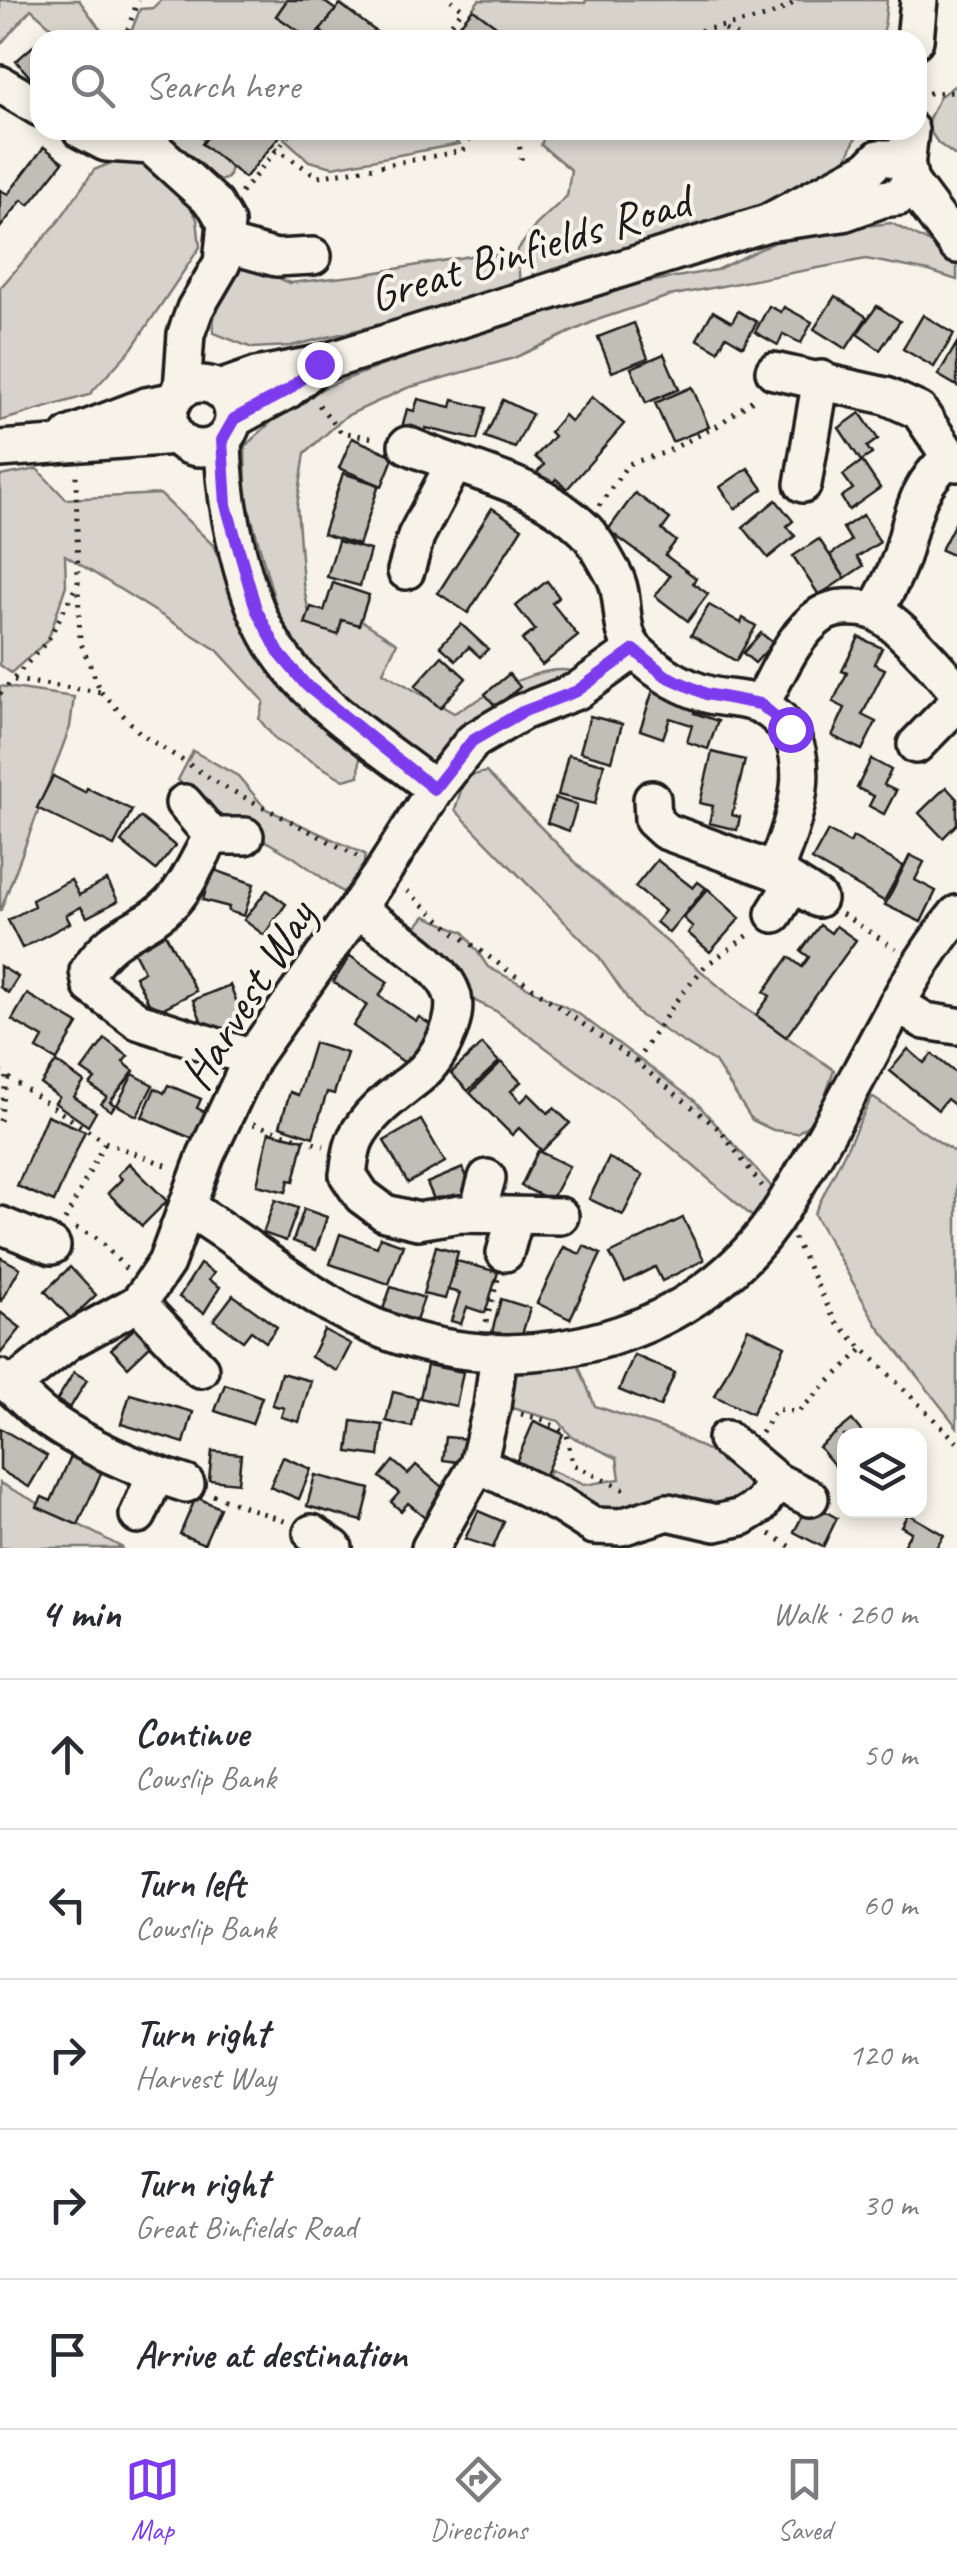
<!DOCTYPE html>
<meta charset="utf-8">
<style>
body{margin:0;font-family:Caveat,sans-serif;background:#f2f2f3;color:#2b2b33}
.controls{position:absolute;right:30px;bottom:30px;display:grid;overflow:hidden;border-radius:20px;box-shadow:0 5px 15px #0003}
.controls button{width:90px;height:90px;display:grid;place-items:center;padding:0;border:0;border-bottom:2px solid #e1e1e2;background:#fff;color:#2b2b33;font:50px sans-serif}
.stop{position:absolute;width:30px;height:30px;margin:-22px;border:8px solid #7c3aed;border-radius:50%;background:#fff}
.stop.end{background:#7c3aed;border-color:#fff;box-shadow:0 2px 10px #0008}
.list{margin:0;padding:0;list-style:none}
h2{display:flex;justify-content:space-between;align-items:center;height:130px;margin:0;padding:0 40px;font-size:42px}
h2 small{font-size:32px;font-weight:400;color:#7c7c81}
.list li{display:grid;grid-template-columns:65px 1fr auto;gap:30px;align-items:center;box-sizing:border-box;height:150px;padding:0 40px;border-top:2px solid #e1e1e2}
.list b{display:block;font-size:38px;white-space:nowrap}
.list p{margin:0;font-size:32px;white-space:nowrap;color:#7c7c81}
.list em{font-size:32px;font-style:normal;color:#7c7c81}
.icon{flex:none;width:55px;height:55px;fill:none;stroke:currentColor;stroke-width:2;stroke-linecap:round;stroke-linejoin:round}
.map{position:relative;flex:none;width:957px;height:1548px;overflow:hidden}
.search{position:absolute;background:#fff;box-shadow:0 5px 15px #0003;left:30px;right:30px;top:30px;height:110px;display:flex;align-items:center;gap:25px;box-sizing:border-box;padding:0 35px;border-radius:30px;color:#7c7c81;font-size:38px}
.sheet{height:880px;background:#fff}
nav{display:flex;justify-content:space-around;align-items:center;box-sizing:border-box;height:140px;border-top:2px solid #e1e1e2;background:#fff;font-size:28px;color:#7c7c81}
nav a{display:grid;justify-items:center;gap:5px}
nav .on{color:#7c3aed}
.map>svg:first-child{display:block}
</style>
<div class="map">
<svg width="957" height="1548" viewBox="0 0 957 1548">
<rect width="100%" height="100%" fill="#f7f3e8"/>
<filter id="ink" filterUnits="userSpaceOnUse"><feTurbulence type="fractalNoise" baseFrequency=".01" numOctaves="2"/><feDisplacementMap in="SourceGraphic" scale="20" xChannelSelector="R" yChannelSelector="G"/><feConvolveMatrix kernelMatrix="1 2 1 2 8 2 1 2 1" color-interpolation-filters="sRGB"/></filter>
<g filter="url(#ink)">
<!-- green -->
<g fill="#d7d3cb" stroke="#7a7874" stroke-width="2.5">
<polygon points="0,0 79,0 108,40 66,40 31,9 0,45"/>
<polygon points="161,0 287,0 276,16 312,40 128,40 140,9 153,8"/>
<polygon points="479,0 585,3 586,0 887,0 883,40 515,40 471,11"/>
<polygon points="957,84 957,157 938,143 926,125 940,96"/>
<polygon points="179,130 198,132 210,150 231,167 228,178 220,181 192,163 169,142"/>
<polygon points="289,130 442,130 459,144 333,167 309,161 284,138"/>
<polygon points="546,130 859,130 841,172 794,200 536,277 517,251 536,225 567,196 571,170 541,145"/>
<polygon points="137,152 173,177 197,219 200,247 132,348 89,395 0,421 0,288 58,222 94,170"/>
<path d="M891 223 954 255 957 258V280L929 271 866 259 669 296 597 320 514 358 407 388 346 416 305 453 297 506 303 583 309 614 329 622 359 619 397 643 383 672 454 713C484 697 537 664 571 671L438 770 375 734 289 652 246 498 245 446 280 414 325 387 381 366 619 287 716 270 790 235Z"/>
<polygon points="487,253 518,261 520,285 402,319 291,346 252,348 214,333 213,308 230,273 250,266 290,283 361,275"/>
<polygon points="37,469 66,499 160,494 213,545 258,648 296,694 360,757 359,776 344,780 276,740 259,719 264,701 217,650 65,555 66,585 48,640 11,673 0,665 0,476"/>
<polygon points="0,686 74,697 70,727 0,912"/>
<polygon points="193,751 238,776 266,809 365,854 362,880 342,892 295,858 203,805 178,780"/>
<polygon points="486,772 583,870 742,1006 834,1070 818,1118 797,1133 773,1130 752,1120 715,1062 638,1014 598,956 455,810 465,777"/>
<polygon points="425,916 464,932 488,967 579,1014 695,1101 771,1186 772,1211 755,1219 618,1101 496,1011 465,996 450,959 413,931"/>
<polygon points="872,1097 957,1154 957,1427 877,1325 814,1214"/>
<polygon points="577,1362 595,1406 670,1431 747,1471 774,1500 596,1518 544,1485 550,1470 584,1485 620,1479 617,1458 572,1437 559,1421 501,1405 507,1367"/>
<polygon points="0,1483 123,1548 0,1548"/>
</g>
<!-- building -->
<g fill="#c0beb5" stroke="#1c1c1c" stroke-width="2.5">
<polygon points="287,0 322,0 336,10 312,40 276,16"/>
<polygon points="340,4 387,40 332,40 320,31"/>
<polygon points="473,9 515,40 441,40 453,28 455,30"/>
<polygon points="40,40 40,70 31,78 16,61"/>
<polygon points="213,130 285,130 245,178 202,144"/>
<polygon points="44,147 63,162 29,205 22,200 0,228 0,190 8,194"/>
<polygon points="835,296 867,317 846,349 814,329"/>
<polygon points="769,306 781,312 784,307 812,322 801,343 783,334 778,345 755,332"/>
<polygon points="877,306 900,321 880,350 857,334"/>
<polygon points="713,311 732,322 738,311 757,322 743,346 726,336 718,351 697,339"/>
<polygon points="923,315 954,334 934,367 903,349"/>
<polygon points="634,323 648,358 612,372 598,337"/>
<polygon points="957,343 957,386 938,375"/>
<polygon points="664,354 679,389 646,403 631,368"/>
<polygon points="692,387 709,427 672,442 655,403"/>
<polygon points="592,397 624,424 567,489 556,479 549,487 535,475 544,465 535,457 554,436 550,432 564,415 571,422"/>
<polygon points="418,399 451,407 453,400 486,408 477,440 426,428 422,445 399,439 407,409 414,411"/>
<polygon points="503,400 532,414 515,448 485,437"/>
<polygon points="860,413 878,439 867,447 872,454 861,461 839,428"/>
<polygon points="352,438 394,456 382,486 339,468"/>
<polygon points="862,461 880,488 849,510 841,497 853,489 843,475"/>
<polygon points="748,468 763,489 735,509 720,487"/>
<polygon points="343,473 379,485 359,545 323,534"/>
<polygon points="635,493 670,519 662,530 676,541 665,555 696,578 693,583 708,594 688,621 655,596 670,576 608,530"/>
<polygon points="776,500 793,521 787,526 795,536 768,558 743,527"/>
<polygon points="492,508 522,528 468,613 438,593"/>
<polygon points="863,515 880,542 857,557 863,566 845,578 830,555 851,541 843,528"/>
<polygon points="957,519 957,557 941,550"/>
<polygon points="819,539 845,578 819,595 793,556"/>
<polygon points="338,541 370,550 360,586 327,577"/>
<polygon points="547,581 559,597 552,603 578,636 542,665 522,640 535,630 516,606"/>
<polygon points="333,583 369,595 359,625 342,620 338,635 305,624 311,607 324,611"/>
<polygon points="709,605 741,623 743,618 756,626 736,661 691,635"/>
<polygon points="461,624 488,649 480,657 469,647 456,660 440,646"/>
<polygon points="761,633 773,643 755,663 743,653"/>
<polygon points="859,637 882,648 874,664 885,669 862,715 876,722 862,750 832,736 845,708 833,702 847,673 842,671"/>
<polygon points="442,656 466,678 440,708 415,686"/>
<polygon points="509,674 520,687 496,707 485,694"/>
<polygon points="654,687 698,702 694,713 718,721 708,749 687,742 692,725 670,718 663,738 640,730"/>
<polygon points="590,716 622,724 612,761 580,752"/>
<polygon points="712,752 745,760 732,815 740,817 737,830 709,823 713,806 700,803"/>
<polygon points="568,755 604,764 595,804 558,795"/>
<polygon points="871,759 891,770 884,785 896,791 884,814 869,806 874,796 857,788"/>
<polygon points="53,776 85,792 87,788 132,810 114,846 37,808"/>
<polygon points="946,787 957,799 957,824 943,838 919,813"/>
<polygon points="555,798 577,805 569,831 547,823"/>
<polygon points="140,817 175,846 156,870 121,842"/>
<polygon points="828,831 850,843 853,837 903,866 884,901 812,860"/>
<polygon points="910,855 924,862 915,880 936,891 921,922 885,905"/>
<polygon points="657,860 693,888 698,882 706,888 669,933 656,922 665,911 635,887"/>
<polygon points="212,869 254,884 244,916 228,911 229,907 203,900"/>
<polygon points="71,880 79,895 107,880 118,901 87,917 81,907 66,915 70,923 22,948 8,920 34,906 32,900"/>
<polygon points="708,889 740,918 710,952 688,933 693,927 683,918"/>
<polygon points="267,890 286,904 264,935 244,920"/>
<polygon points="160,924 196,991 154,1013 135,976 144,971 132,948"/>
<polygon points="820,925 831,933 836,926 856,940 786,1037 756,1015 770,996 764,992 789,957 802,967 809,957 801,951"/>
<polygon points="350,956 388,982 379,996 416,1021 419,1017 434,1027 408,1065 353,1026 367,1005 333,982"/>
<polygon points="0,966 18,977 8,993 0,987"/>
<polygon points="230,985 244,1020 207,1035 193,1000"/>
<polygon points="27,994 78,1024 57,1060 37,1049 43,1038 12,1020"/>
<polygon points="105,1039 128,1056 123,1062 134,1071 110,1102 115,1105 111,1111 101,1104 107,1097 90,1085 95,1079 82,1070"/>
<polygon points="314,1043 347,1053 334,1094 327,1092 313,1137 280,1126 290,1092 298,1095"/>
<polygon points="482,1044 499,1062 468,1091 451,1073"/>
<polygon points="908,1049 924,1063 932,1054 957,1074 957,1107 947,1099 938,1110 890,1071"/>
<polygon points="56,1062 84,1082 74,1097 96,1112 88,1126 55,1103 59,1097 41,1084"/>
<polygon points="501,1062 521,1082 511,1091 521,1102 529,1094 548,1113 554,1108 570,1123 542,1151 519,1128 512,1135 470,1093"/>
<polygon points="133,1074 153,1085 137,1116 117,1105"/>
<polygon points="168,1085 201,1099 197,1108 205,1112 193,1139 142,1117 155,1088 164,1093"/>
<polygon points="47,1115 85,1131 54,1202 17,1186"/>
<polygon points="421,1120 445,1162 408,1183 384,1141"/>
<polygon points="269,1132 304,1140 294,1181 289,1180 286,1192 257,1185"/>
<polygon points="538,1151 569,1166 551,1200 521,1186"/>
<polygon points="609,1158 643,1175 623,1215 589,1199"/>
<polygon points="129,1163 167,1201 142,1226 108,1193 122,1179 118,1175"/>
<polygon points="463,1168 473,1191 437,1206 427,1183"/>
<polygon points="275,1200 298,1208 286,1241 263,1233"/>
<polygon points="304,1209 327,1217 316,1250 293,1241"/>
<polygon points="683,1218 704,1260 662,1281 655,1267 625,1282 610,1254"/>
<polygon points="340,1234 377,1247 380,1237 403,1245 389,1284 330,1264"/>
<polygon points="436,1246 458,1252 445,1299 423,1294"/>
<polygon points="584,1246 601,1254 570,1319 537,1303 564,1247 580,1254"/>
<polygon points="0,1257 20,1268 1,1301 0,1300"/>
<polygon points="457,1261 498,1272 485,1313 467,1307 461,1324 451,1321 460,1293 448,1290"/>
<polygon points="200,1264 214,1273 209,1280 220,1287 204,1313 179,1297"/>
<polygon points="70,1267 96,1295 71,1319 45,1291"/>
<polygon points="391,1287 424,1298 416,1321 383,1309"/>
<polygon points="233,1295 277,1327 266,1342 251,1331 243,1341 214,1320"/>
<polygon points="501,1299 530,1308 520,1341 492,1332"/>
<polygon points="0,1312 21,1328 0,1354"/>
<polygon points="135,1328 151,1345 128,1367 111,1349"/>
<polygon points="748,1328 785,1346 752,1414 715,1396"/>
<polygon points="324,1330 351,1344 337,1371 311,1357"/>
<polygon points="634,1355 675,1373 660,1407 619,1390"/>
<polygon points="427,1365 463,1372 456,1406 420,1398"/>
<polygon points="74,1372 87,1380 70,1408 57,1400"/>
<polygon points="281,1373 311,1381 299,1422 281,1417 284,1408 272,1405"/>
<polygon points="225,1384 262,1397 252,1424 215,1411"/>
<polygon points="393,1392 418,1398 412,1427 386,1421"/>
<polygon points="130,1394 193,1412 184,1443 121,1424"/>
<polygon points="852,1420 865,1436 844,1436 844,1469 840,1472 819,1447"/>
<polygon points="352,1421 383,1425 379,1456 348,1452"/>
<polygon points="534,1421 563,1434 545,1475 516,1462"/>
<polygon points="0,1428 47,1456 29,1487 0,1470"/>
<polygon points="446,1437 468,1439 465,1463 443,1460"/>
<polygon points="212,1451 241,1454 238,1483 209,1480"/>
<polygon points="71,1456 102,1471 78,1525 37,1507 42,1497 51,1501"/>
<polygon points="283,1457 311,1469 299,1499 270,1487"/>
<polygon points="393,1461 408,1474 416,1465 447,1491 425,1517 408,1503 401,1511 391,1502 399,1493 380,1477"/>
<polygon points="315,1475 370,1489 362,1521 307,1506"/>
<polygon points="196,1497 220,1508 204,1544 180,1534"/>
<polygon points="819,1508 837,1518 823,1547 794,1532 805,1511 815,1516"/>
<polygon points="478,1511 504,1522 493,1548 465,1539"/>
<polygon points="908,1514 944,1535 936,1548 902,1548 911,1532 901,1526"/>
</g>
<g fill="none" stroke-linecap="round" stroke-linejoin="round">
<!-- minor casing -->
<g stroke="#1c1c1c" stroke-width="42">
<g id="minor">
<polyline points="915,40 919,0"/>
<polyline points="0,84 40,108"/>
<polyline points="81,130 106,143 151,146 215,204 226,223 222,263 195,309 186,334 182,390"/>
<polyline points="906,167 910,130"/>
<polyline points="910,182 957,245"/>
<polyline points="226,244 276,258 313,256"/>
<polyline points="774,371 886,396 919,411 950,457 957,463"/>
<circle cx="201" cy="416" r="32"/>
<polyline points="219,389 256,376 319,364 767,223 868,169 879,158 895,158 907,167 910,182 899,197 882,199 843,213 767,223"/>
<polyline points="234,419 288,390 309,372"/>
<polyline points="70,435 146,406 173,401"/>
<path d="M223 440C224 505 242 599 279 653 315 706 384 749 435 789"/>
<path d="M407 445C468 472 535 481 585 530 597 542 605 560 614 575 627 598 616 633 638 653 658 672 683 688 710 695 726 699 748 698 762 706 824 741 796 820 774 871"/>
<polyline points="0,449 176,436"/>
<polyline points="803,484 821,379"/>
<polyline points="406,571 416,536 453,466"/>
<path d="M875 611C885 593 896 574 902 554 914 513 915 488 950 457"/>
<path d="M761 704C777 676 793 634 821 615 834 606 858 606 873 611 895 619 941 672 957 691"/>
<polyline points="916,745 957,703"/>
<polyline points="652,799 653,820 665,831 774,871 818,899"/>
<polyline points="184,803 212,836 245,836"/>
<path d="M212 836C199 857 188 886 171 903 142 933 115 928 88 971L91 986 138 1021 252 1058"/>
<path d="M357 909C381 927 410 944 431 965 440 973 450 985 453 997 458 1023 437 1062 416 1078 395 1095 369 1112 356 1138 350 1150 350 1163 348 1175L362 1196 385 1213 418 1221 460 1214 560 1216"/>
<polyline points="774,914 793,883"/>
<polyline points="897,1004 925,1021 957,1026"/>
<path d="M188 1208C255 1248 314 1305 388 1332 528 1384 703 1338 783 1207 811 1162 837 1116 862 1069 891 1015 918 961 957 914"/>
<polyline points="477,1214 487,1178"/>
<polyline points="0,1225 52,1246"/>
<polyline points="505,1253 515,1217"/>
<polyline points="138,1303 200,1369"/>
<path d="M0 1378C18 1390 31 1408 49 1420 90 1448 138 1469 186 1484"/>
<polyline points="12,1386 69,1341 138,1303 147,1291 166,1263 206,1155 252,1058 384,870 435,789 473,741 522,712 577,691 634,650"/>
<polyline points="726,1439 776,1481 810,1498"/>
<polyline points="478,1464 561,1505 594,1526 621,1527 668,1512 716,1523 742,1517 760,1506 776,1481"/>
<polyline points="138,1515 156,1474"/>
<polyline points="312,1533 334,1548"/>
<polyline points="430,1548 478,1464 492,1407 499,1353"/>
</g>
</g>
<!-- path -->
<g stroke="#1c1c1c" stroke-width="5" stroke-dasharray="2.5 8" stroke-linecap="butt">
<polyline points="725,30 745,40"/>
<polyline points="124,40 138,0"/>
<polyline points="439,40 463,9 451,0"/>
<path d="M670 40C710 22 761 29 797 0"/>
<polyline points="928,93 957,92"/>
<polyline points="442,130 443,130"/>
<polyline points="510,130 518,136 522,164"/>
<polyline points="275,148 318,177 463,151 475,130"/>
<polyline points="241,193 293,130"/>
<polyline points="319,405 341,432 379,439"/>
<polyline points="599,506 628,464 664,453 717,426 758,396"/>
<polyline points="14,680 101,692 80,641 78,586"/>
<polyline points="101,692 141,734 221,785 357,856"/>
<polyline points="0,694 48,640 78,583 76,473"/>
<polyline points="407,891 457,934 636,1062 719,1129 762,1186"/>
<polyline points="842,914 896,949"/>
<polyline points="636,1062 676,1001 705,966 753,932"/>
<polyline points="0,1072 105,1142 171,1167"/>
<polyline points="0,1121 7,1076"/>
<polyline points="253,1124 324,1146"/>
<polyline points="65,1220 105,1142"/>
<polyline points="76,1228 97,1238 128,1271"/>
<polyline points="794,1238 835,1321 957,1442"/>
<polyline points="486,1322 498,1279"/>
<polyline points="521,1414 544,1420 567,1434 572,1464 629,1492"/>
<polyline points="761,1433 776,1409 798,1412 863,1349"/>
<polyline points="213,1495 287,1522"/>
<polyline points="770,1534 793,1548"/>
</g>
<!-- minor -->
<use href="#minor" stroke="#f7f3e8" stroke-width="35"/>
</g>
</g>
<g fill="none" stroke-linecap="round" stroke-linejoin="round" filter="url(#ink)">
<!-- route -->
<polyline stroke="#7c3aed" stroke-width="12" points="319,364 288,390 234,419 222,440 226,505 256,609 279,653 306,685 434,789 472,741 522,712 577,691 634,650 666,676 706,694 760,704 790,729"/>
</g>
<g text-anchor="middle" dominant-baseline="central" stroke-width="8" stroke-linejoin="round" paint-order="stroke">
<!-- street labels -->
<g font-size="48" fill="#1c1c1c" stroke="#f7f3e8">
<text transform="translate(529 248) rotate(-17)">Great Binfields Road</text>
<text transform="translate(247 995) rotate(-58)">Harvest Way</text>
</g>
</g>
</svg>
<div class="controls">
<button><svg class="icon" aria-label="layers" viewBox="0 0 24 24"><path d="M12 4l9 5-9 5-9-5zM3 14l9 5 9-5"/></svg></button>
</div>
<div class="stop" style="left:790px;top:729px"></div>
<div class="stop end" style="left:319px;top:364px"></div>
<div class="search"><svg class="icon" aria-label="search" viewBox="0 0 24 24"><circle cx="10" cy="10" r="6"/><path d="M15 15l6 6"/></svg>Search here</div>
</div>
<section class="sheet">
<h2>4 min<small>Walk · 260 m</small></h2>
<ul class="list">
<li><svg class="icon" aria-label="ahead" viewBox="0 0 24 24"><path d="M12 20V5M6 11l6-6 6 6"/></svg><div><b>Continue</b><p>Cowslip Bank</p></div><em>50 m</em></li>
<li><svg class="icon" aria-label="left" viewBox="0 0 24 24"><path d="M17 20v-9H6M10 6l-5 5 5 5"/></svg><div><b>Turn left</b><p>Cowslip Bank</p></div><em>60 m</em></li>
<li><svg class="icon" aria-label="right" viewBox="0 0 24 24"><path d="M7 20v-9h11M14 6l5 5-5 5"/></svg><div><b>Turn right</b><p>Harvest Way</p></div><em>120 m</em></li>
<li><svg class="icon" aria-label="right" viewBox="0 0 24 24"><path d="M7 20v-9h11M14 6l5 5-5 5"/></svg><div><b>Turn right</b><p>Great Binfields Road</p></div><em>30 m</em></li>
<li><svg class="icon" aria-label="arrive" viewBox="0 0 24 24"><path d="M6 21V4h12l-3 4 3 4H6"/></svg><div><b>Arrive at destination</b></div></li>
</ul>
</section>
<nav>
<a class="on"><svg class="icon" aria-label="map" viewBox="0 0 24 24"><path d="M3 6l6-2 6 2 6-2v14l-6 2-6-2-6 2zM9 4v14M15 6v14"/></svg>Map</a>
<a><svg class="icon" aria-label="directions" viewBox="0 0 24 24"><path d="M12 3l9 9-9 9-9-9zM9 14v-3h6M13 9l2 2-2 2"/></svg>Directions</a>
<a><svg class="icon" aria-label="saved" viewBox="0 0 24 24"><path d="M7 4h10v16l-5-4-5 4z"/></svg>Saved</a>
</nav>
